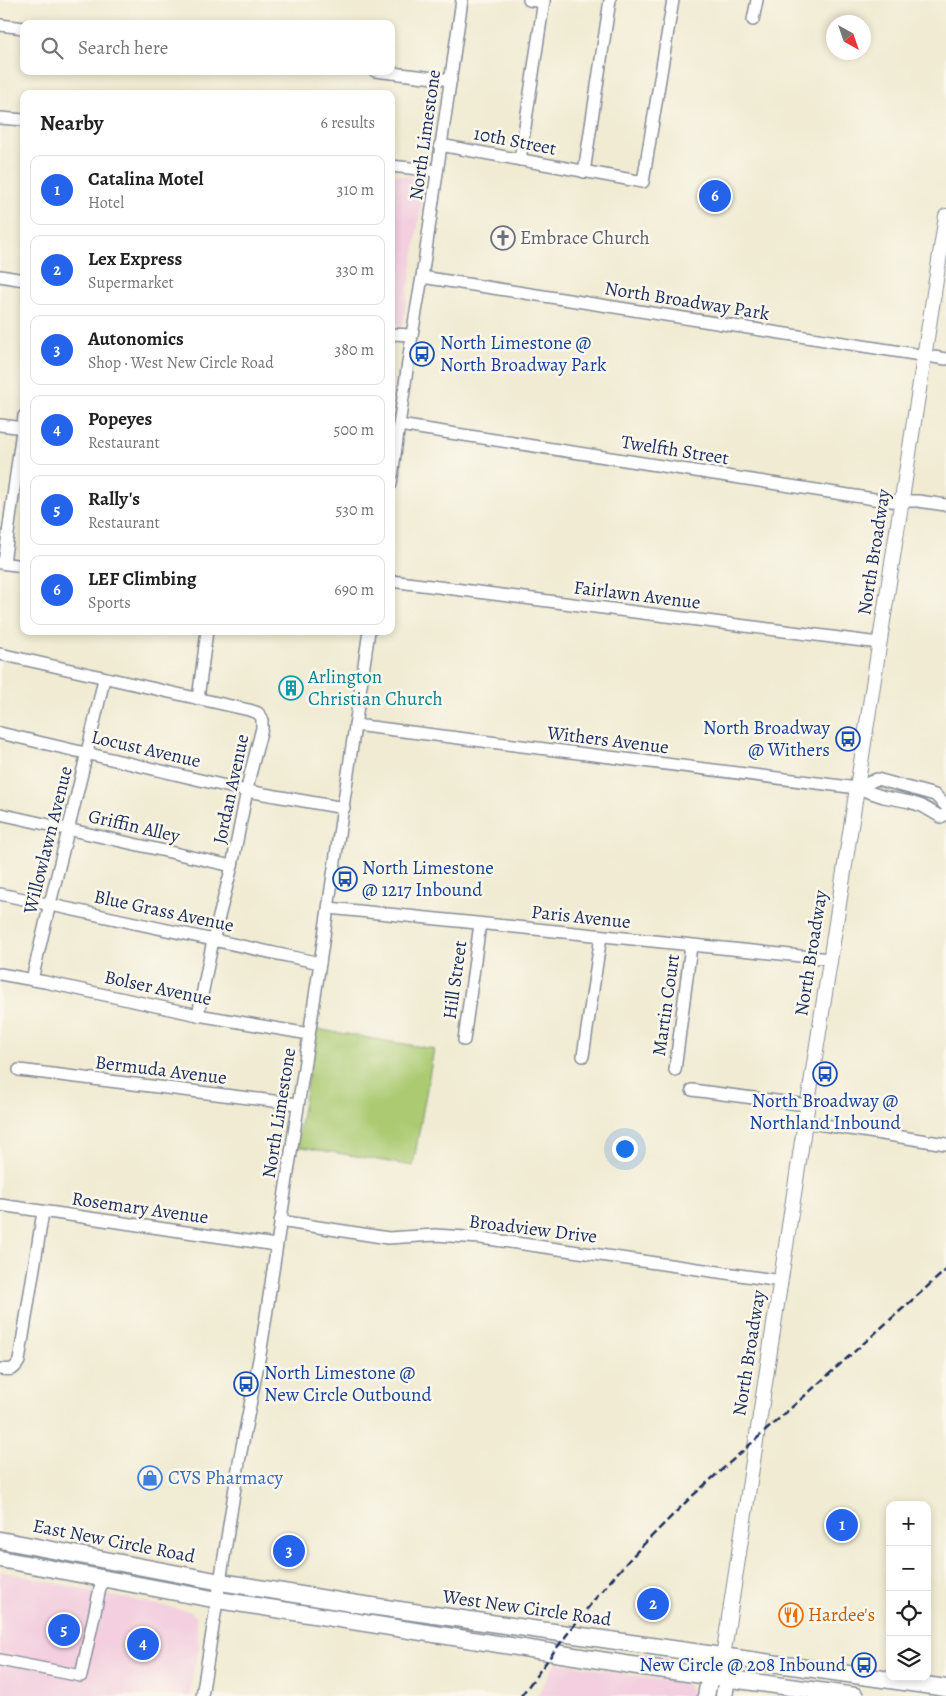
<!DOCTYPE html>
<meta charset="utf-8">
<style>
body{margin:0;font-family:Alegreya,serif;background:#f2f2f2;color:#222}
.controls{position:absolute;right:15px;bottom:15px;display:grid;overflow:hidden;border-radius:10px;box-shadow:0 2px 8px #0003}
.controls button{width:45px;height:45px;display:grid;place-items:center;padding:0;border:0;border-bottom:1px solid #e0e0e0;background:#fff;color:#222;font:25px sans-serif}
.compass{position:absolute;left:826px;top:15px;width:45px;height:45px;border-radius:50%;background:#fff;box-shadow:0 2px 8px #0003;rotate:140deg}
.you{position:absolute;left:624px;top:1148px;width:18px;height:18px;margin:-12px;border:4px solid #fff;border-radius:50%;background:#1a73e8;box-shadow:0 0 0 8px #1a73e833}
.badge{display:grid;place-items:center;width:32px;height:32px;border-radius:50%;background:#2563eb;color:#fff;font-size:16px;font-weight:700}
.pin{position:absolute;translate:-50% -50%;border:2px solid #fff;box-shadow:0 1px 5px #0006}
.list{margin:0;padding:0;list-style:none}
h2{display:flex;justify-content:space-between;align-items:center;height:65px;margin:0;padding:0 20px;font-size:21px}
h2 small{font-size:16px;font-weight:400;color:#767676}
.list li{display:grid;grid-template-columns:32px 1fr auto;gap:15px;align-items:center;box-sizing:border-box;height:70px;margin:0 10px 10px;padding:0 10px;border:1px solid #e0e0e0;border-radius:10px}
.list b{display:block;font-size:19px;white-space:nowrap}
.list p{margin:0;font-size:16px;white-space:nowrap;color:#767676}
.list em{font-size:16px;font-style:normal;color:#767676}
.icon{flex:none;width:28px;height:28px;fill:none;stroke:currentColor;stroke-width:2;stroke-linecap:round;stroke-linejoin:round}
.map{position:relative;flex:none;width:946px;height:1696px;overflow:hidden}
.search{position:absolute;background:#fff;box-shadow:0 2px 8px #0003;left:20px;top:20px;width:375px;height:55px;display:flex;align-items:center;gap:12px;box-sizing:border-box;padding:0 18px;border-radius:10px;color:#767676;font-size:19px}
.panel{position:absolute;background:#fff;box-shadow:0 2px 8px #0003;left:20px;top:90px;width:375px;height:545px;border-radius:10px}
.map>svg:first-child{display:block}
</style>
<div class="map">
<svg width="946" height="1696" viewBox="0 0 946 1696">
<rect width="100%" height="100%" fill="#fbf7ec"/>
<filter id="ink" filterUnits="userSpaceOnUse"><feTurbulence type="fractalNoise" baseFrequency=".02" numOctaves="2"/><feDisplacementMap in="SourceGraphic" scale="10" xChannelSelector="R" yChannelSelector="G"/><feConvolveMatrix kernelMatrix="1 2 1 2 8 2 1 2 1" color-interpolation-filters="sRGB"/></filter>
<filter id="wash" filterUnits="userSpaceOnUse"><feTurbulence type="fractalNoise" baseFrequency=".0096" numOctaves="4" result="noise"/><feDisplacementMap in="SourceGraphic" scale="20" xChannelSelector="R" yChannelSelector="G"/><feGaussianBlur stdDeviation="1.12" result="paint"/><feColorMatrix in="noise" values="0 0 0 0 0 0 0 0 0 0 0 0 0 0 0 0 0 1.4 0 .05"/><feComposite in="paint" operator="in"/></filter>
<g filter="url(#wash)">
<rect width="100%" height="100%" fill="#f0ebd2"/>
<!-- built -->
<g fill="#f3cfdf">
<polygon points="391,174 425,179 403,325 391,323"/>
<polygon points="0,1571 117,1597 189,1611 196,1617 199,1648 193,1672 190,1696 0,1696"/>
<polygon points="556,1662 685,1684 695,1696 537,1696"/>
</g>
<!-- green -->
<polygon fill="#abca72" stroke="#637c68" points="317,1029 434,1049 413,1166 296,1146"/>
</g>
<g filter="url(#ink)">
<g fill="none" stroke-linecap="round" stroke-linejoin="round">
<!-- minor casing -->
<g stroke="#868d98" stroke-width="14">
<g id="minor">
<polyline points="529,0 544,2"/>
<polyline points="753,20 757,0"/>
<polyline points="0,25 24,28"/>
<polyline points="375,71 451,80"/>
<polyline points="0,118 24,120"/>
<polyline points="440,145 643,182 673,0"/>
<polyline points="520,160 544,0"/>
<polyline points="391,166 437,171"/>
<polyline points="584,172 610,0"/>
<polyline points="0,276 24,280"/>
<polyline points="422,277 946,359"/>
<polyline points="391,334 412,335"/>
<polyline points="0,425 24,428"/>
<polyline points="399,425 887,501 918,501 946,505"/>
<polyline points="391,484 399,425 412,335 422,277 462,0"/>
<polyline points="0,563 24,566"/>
<polyline points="4,563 24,416"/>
<polyline points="391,581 879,643"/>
<polyline points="0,654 249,710 258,713 262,718 262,728 250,775 232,866 213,940 198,1015"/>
<polyline points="198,699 207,631"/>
<polyline points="355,725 857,788 884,797 910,802 922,806 941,817 946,814"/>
<polyline points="0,733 247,791 344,808"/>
<polyline points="857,788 877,779 935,795 946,806"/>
<polyline points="0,814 232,866"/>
<polyline points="0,894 320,963"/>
<polyline points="329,908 830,959"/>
<polyline points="0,974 45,982 198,1015 309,1034"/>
<path d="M32 980C55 879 82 779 104 679"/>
<polyline points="464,1040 480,924"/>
<polyline points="583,1056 601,936"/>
<polyline points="19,1070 298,1104"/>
<polyline points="675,1070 691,946"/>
<polyline points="692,1090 807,1105"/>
<polyline points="805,1122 946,1144"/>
<polyline points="0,1205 276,1245"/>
<polyline points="280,1221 388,1238 435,1235 481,1238 781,1281"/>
<path d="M0 1369C10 1370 14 1371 19 1361L43 1212"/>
<polyline points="0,1660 81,1676 102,1579"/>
<polyline points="202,1696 239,1462 261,1349 320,963 369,631"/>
</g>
</g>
<!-- major casing -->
<g stroke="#868d98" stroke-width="16">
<polyline id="major" points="723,1657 805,1122 946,216"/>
</g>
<!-- highway casing -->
<g stroke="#868d98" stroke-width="19">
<g id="highway">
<polyline points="0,1540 221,1582 357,1604 946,1688"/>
<polyline points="0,1559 218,1600 644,1667 855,1696"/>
<polyline points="706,1696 710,1676 716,1667"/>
<polyline points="724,1696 727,1679 725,1669"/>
</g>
</g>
<!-- minor -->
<use href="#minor" stroke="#fff" stroke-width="11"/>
<!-- major -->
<use href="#major" stroke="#fff" stroke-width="14"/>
<!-- highway -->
<use href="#highway" stroke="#fff" stroke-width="16"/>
<!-- rail -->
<path stroke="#1b2f5e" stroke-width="2.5" stroke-dasharray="8 4" stroke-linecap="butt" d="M521 1696C551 1656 580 1615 613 1578 637 1550 664 1524 690 1498L946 1270"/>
</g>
</g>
<!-- icons -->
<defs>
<g id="church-ring" transform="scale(1.25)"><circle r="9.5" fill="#fbf7ec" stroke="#6b7280" stroke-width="1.5"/><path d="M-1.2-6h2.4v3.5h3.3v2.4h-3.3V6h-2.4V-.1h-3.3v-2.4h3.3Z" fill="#6b7280"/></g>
<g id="bus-ring" transform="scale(1.25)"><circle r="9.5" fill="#fbf7ec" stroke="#1a4fb4" stroke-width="1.5"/><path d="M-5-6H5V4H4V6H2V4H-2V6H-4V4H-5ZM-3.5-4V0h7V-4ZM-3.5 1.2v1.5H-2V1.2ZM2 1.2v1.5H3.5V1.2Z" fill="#1a4fb4"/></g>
<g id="building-ring" transform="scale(1.25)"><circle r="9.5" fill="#fbf7ec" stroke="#0f9aa8" stroke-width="1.5"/><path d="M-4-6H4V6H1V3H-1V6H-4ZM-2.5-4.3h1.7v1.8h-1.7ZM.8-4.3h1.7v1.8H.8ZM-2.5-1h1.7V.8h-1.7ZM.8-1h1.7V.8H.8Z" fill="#0f9aa8"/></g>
<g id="shop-ring" transform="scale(1.25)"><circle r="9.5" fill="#fbf7ec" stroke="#3f7fe0" stroke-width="1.5"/><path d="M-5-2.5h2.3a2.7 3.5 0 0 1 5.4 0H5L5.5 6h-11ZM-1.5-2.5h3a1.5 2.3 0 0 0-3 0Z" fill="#3f7fe0"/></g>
<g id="restaurant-ring" transform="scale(1.25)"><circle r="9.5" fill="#fbf7ec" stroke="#e8710a" stroke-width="1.5"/><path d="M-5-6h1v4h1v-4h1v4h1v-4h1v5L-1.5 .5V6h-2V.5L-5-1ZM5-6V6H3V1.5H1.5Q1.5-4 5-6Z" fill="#e8710a"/></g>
</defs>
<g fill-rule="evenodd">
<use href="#church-ring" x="503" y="238"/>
<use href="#bus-ring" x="422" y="354"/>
<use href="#building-ring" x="291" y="688"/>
<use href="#bus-ring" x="848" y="739"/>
<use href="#bus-ring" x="345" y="879"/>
<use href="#bus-ring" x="825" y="1074"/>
<use href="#bus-ring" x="246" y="1384"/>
<use href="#shop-ring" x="150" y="1478"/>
<use href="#restaurant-ring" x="791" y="1615"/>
<use href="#bus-ring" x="864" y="1665"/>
</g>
<g text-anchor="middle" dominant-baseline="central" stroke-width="5" stroke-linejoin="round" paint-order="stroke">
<!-- street labels -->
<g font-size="19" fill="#1b2f5e" stroke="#fbf7ec">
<text transform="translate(425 135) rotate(-82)">North Limestone</text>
<text transform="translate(515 141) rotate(11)">10th Street</text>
<text transform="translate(687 301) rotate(9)">North Broadway Park</text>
<text transform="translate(675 450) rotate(9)">Twelfth Street</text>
<text transform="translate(874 552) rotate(-81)">North Broadway</text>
<text transform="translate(637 595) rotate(7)">Fairlawn Avenue</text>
<text transform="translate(608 740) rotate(7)">Withers Avenue</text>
<text transform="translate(146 749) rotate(13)">Locust Avenue</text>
<text transform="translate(231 789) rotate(-78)">Jordan Avenue</text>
<text transform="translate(134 826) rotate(13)">Griffin Alley</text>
<text transform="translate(48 840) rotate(-76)">Willowlawn Avenue</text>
<text transform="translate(164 911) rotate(12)">Blue Grass Avenue</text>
<text transform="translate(581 917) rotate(6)">Paris Avenue</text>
<text transform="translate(811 953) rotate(-81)">North Broadway</text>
<text transform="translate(455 980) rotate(-82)">Hill Street</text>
<text transform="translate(158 988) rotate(12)">Bolser Avenue</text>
<text transform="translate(666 1005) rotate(-82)">Martin Court</text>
<text transform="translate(161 1070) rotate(7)">Bermuda Avenue</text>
<text transform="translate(279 1113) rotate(-81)">North Limestone</text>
<text transform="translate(140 1208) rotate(8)">Rosemary Avenue</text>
<text transform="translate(533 1229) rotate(7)">Broadview Drive</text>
<text transform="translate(749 1353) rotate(-81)">North Broadway</text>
<text transform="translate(114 1541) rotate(11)">East New Circle Road</text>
<text transform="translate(527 1608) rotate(8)">West New Circle Road</text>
</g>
<!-- worship labels -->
<g font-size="19" fill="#5b616d" stroke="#fbf7ec" text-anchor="start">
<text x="520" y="238">Embrace Church</text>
</g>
<!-- transit labels -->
<g font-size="19" fill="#164399" stroke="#fbf7ec" text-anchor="start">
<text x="440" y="343">North Limestone @<tspan x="440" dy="22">North Broadway Park</tspan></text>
<text x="830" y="728" text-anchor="end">North Broadway<tspan x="830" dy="22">@ Withers</tspan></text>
<text x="362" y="868">North Limestone<tspan x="362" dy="22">@ 1217 Inbound</tspan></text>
<text x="825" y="1101" text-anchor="middle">North Broadway @<tspan x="825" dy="22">Northland Inbound</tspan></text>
<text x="264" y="1373">North Limestone @<tspan x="264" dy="22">New Circle Outbound</tspan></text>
<text x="846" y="1665" text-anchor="end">New Circle @ 208 Inbound</text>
</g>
<!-- culture labels -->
<g font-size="19" fill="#0d838f" stroke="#fbf7ec" text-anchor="start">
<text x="308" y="677">Arlington<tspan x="308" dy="22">Christian Church</tspan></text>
</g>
<!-- shop labels -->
<g font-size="19" fill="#366cbe" stroke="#fbf7ec" text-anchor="start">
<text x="168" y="1478">CVS Pharmacy</text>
</g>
<!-- food labels -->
<g font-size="19" fill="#c56008" stroke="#fbf7ec" text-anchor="start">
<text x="808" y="1615">Hardee's</text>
</g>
</g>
</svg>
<div class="controls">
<button>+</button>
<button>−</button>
<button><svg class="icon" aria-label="locate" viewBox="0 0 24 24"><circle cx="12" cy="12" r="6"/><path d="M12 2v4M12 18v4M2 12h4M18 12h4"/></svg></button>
<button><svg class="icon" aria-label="layers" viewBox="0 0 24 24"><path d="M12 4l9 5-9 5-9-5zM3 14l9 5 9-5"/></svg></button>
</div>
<svg class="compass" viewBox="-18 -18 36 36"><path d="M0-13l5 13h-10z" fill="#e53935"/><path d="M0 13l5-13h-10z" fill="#767676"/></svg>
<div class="you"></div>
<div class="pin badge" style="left:842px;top:1525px">1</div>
<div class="pin badge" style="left:653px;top:1604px">2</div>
<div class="pin badge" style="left:289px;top:1551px">3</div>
<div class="pin badge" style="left:143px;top:1644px">4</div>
<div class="pin badge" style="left:64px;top:1630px">5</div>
<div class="pin badge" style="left:715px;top:196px">6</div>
<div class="search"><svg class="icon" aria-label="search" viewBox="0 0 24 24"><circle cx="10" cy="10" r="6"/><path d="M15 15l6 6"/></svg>Search here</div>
<section class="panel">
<h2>Nearby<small>6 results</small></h2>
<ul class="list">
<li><span class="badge">1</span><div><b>Catalina Motel</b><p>Hotel</p></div><em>310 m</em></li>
<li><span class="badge">2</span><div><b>Lex Express</b><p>Supermarket</p></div><em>330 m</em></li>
<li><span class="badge">3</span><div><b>Autonomics</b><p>Shop · West New Circle Road</p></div><em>380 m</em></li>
<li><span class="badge">4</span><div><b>Popeyes</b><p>Restaurant</p></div><em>500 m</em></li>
<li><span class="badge">5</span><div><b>Rally's</b><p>Restaurant</p></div><em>530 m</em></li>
<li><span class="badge">6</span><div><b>LEF Climbing</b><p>Sports</p></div><em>690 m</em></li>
</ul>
</section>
</div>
